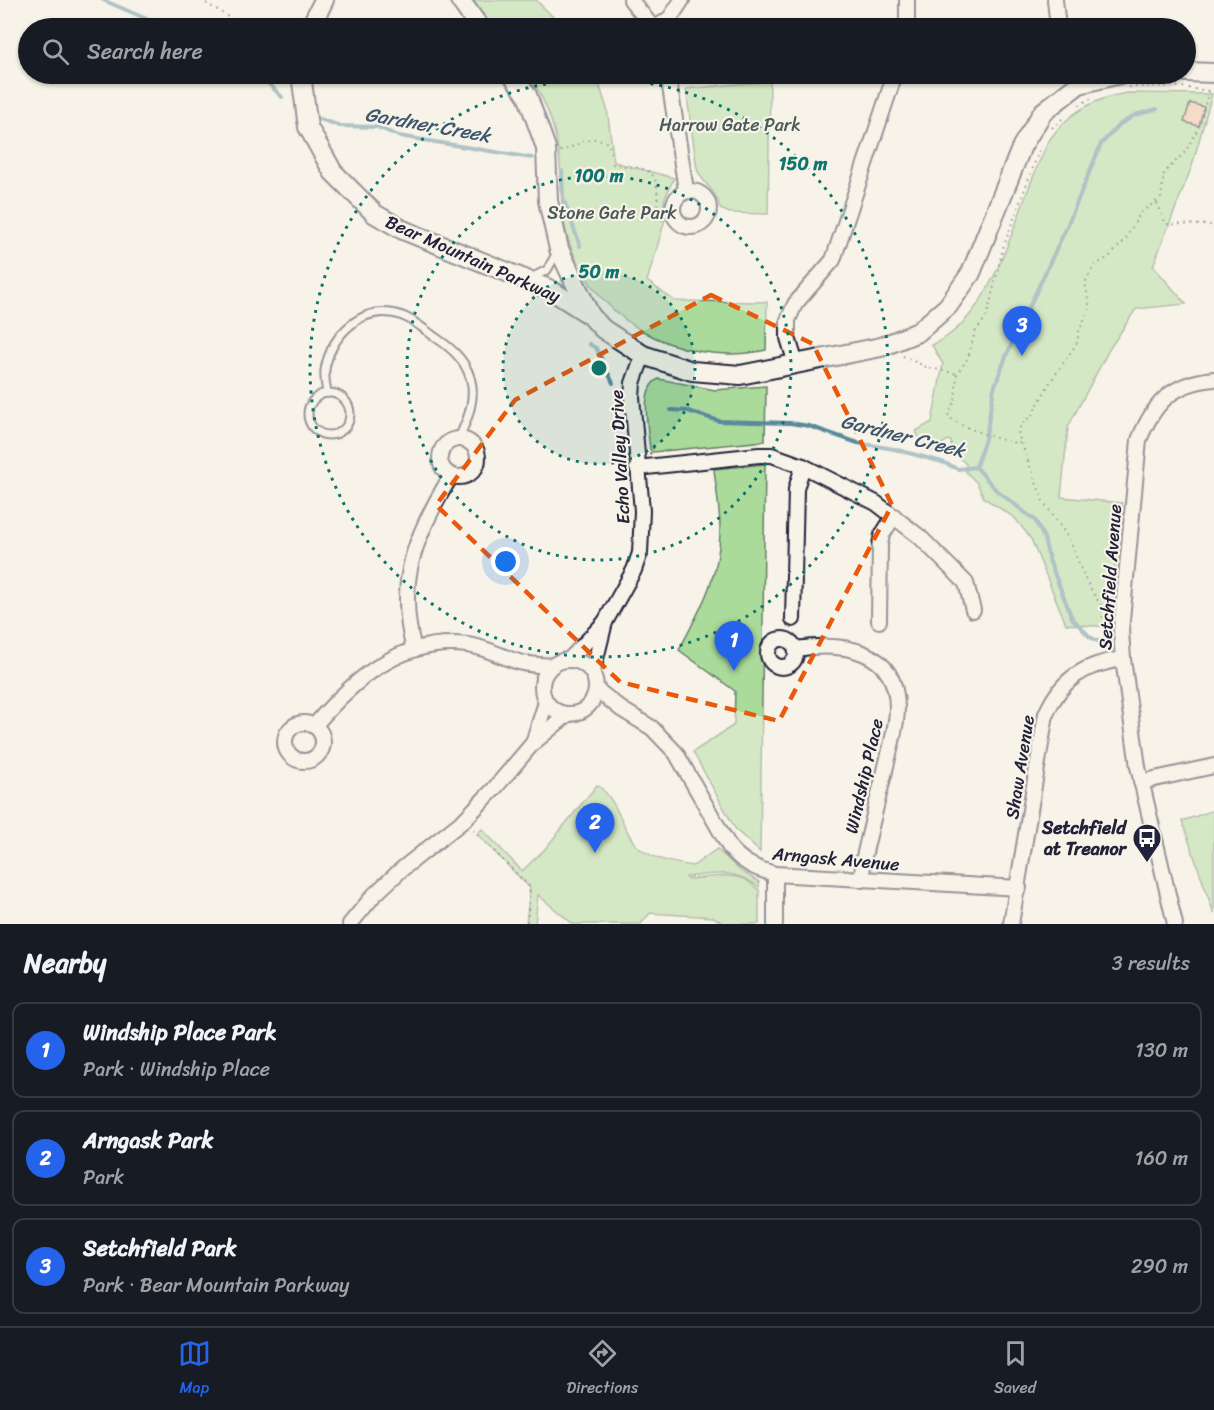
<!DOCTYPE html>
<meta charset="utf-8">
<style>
body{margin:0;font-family:Sriracha,sans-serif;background:#242831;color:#f1f3f6}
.you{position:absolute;left:506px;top:562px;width:21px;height:21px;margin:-15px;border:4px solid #fff;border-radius:50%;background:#1a73e8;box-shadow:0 0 0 9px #1a73e833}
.badge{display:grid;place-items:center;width:39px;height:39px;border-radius:50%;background:#2563eb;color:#fff;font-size:20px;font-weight:700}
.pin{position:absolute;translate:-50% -50px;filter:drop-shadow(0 2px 3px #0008)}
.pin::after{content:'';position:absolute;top:32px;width:21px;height:18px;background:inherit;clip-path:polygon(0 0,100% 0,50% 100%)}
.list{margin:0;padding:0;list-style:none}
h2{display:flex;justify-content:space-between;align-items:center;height:78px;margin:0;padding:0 24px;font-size:26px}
h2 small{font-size:20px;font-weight:400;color:#9ea1a6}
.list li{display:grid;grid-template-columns:39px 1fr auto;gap:18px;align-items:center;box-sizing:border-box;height:96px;margin:0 12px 12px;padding:0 12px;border:2px solid #363941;border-radius:12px}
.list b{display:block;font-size:22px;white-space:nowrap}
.list p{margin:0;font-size:20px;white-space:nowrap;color:#9ea1a6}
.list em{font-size:20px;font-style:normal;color:#9ea1a6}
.icon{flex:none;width:33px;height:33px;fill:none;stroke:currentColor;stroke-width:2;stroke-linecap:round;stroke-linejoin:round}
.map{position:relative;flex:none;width:1214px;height:924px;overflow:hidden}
.search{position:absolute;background:#171b24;box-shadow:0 2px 4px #0004;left:18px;right:18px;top:18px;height:66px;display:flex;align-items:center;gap:15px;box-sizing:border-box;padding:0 21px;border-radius:33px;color:#9ea1a6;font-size:22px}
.sheet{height:402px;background:#171b24}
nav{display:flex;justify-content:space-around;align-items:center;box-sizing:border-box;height:84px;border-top:2px solid #363941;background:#171b24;font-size:16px;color:#9ea1a6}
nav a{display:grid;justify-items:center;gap:3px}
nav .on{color:#2563eb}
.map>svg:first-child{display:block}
</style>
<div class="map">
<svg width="1214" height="924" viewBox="0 0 1214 924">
<rect width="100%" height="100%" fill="#f7f3e8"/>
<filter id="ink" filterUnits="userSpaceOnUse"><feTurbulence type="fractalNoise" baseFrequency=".0167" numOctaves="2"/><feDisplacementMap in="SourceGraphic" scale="12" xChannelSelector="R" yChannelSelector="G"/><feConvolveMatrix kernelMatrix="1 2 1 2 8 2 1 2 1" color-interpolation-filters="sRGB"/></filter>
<g filter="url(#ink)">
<!-- green -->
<g fill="#abdb9b" stroke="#667e6b" stroke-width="1.5">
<polygon points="473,0 536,0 564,28 494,28"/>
<path d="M528 74H596L607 109 614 162 674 178 664 200 665 220 647 281 675 301 767 302 766 350C678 369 586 318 565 227 560 206 562 185 560 163 557 132 546 100 528 74Z"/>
<path d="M770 81 768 214 730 213 720 209C718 191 703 185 697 169L686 89Z"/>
<path d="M1127 93 1212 94 1192 166 1153 266 1186 304 1136 309 1110 348 1068 427 1061 497 1122 503 1109 627 1066 624 1031 539 1015 518 984 498 977 483 966 472V464L951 450V441L948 440 931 451 922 445 916 431 932 422 943 364 932 345C1001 314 1016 201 1050 139 1069 112 1094 98 1127 93Z"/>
<path d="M659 379 715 390 766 386 765 441 653 452 650 450C649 432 638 387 659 379Z"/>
<path d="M765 464 760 852 736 830 693 752 734 725 735 691 679 650C699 612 721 574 720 529 720 509 716 489 714 469Z"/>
<path d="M597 785C619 800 623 834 639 848 655 860 674 863 693 866L717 849 739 870 759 882V887C733 868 717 874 686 877L687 879C706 879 725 872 744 879 750 881 754 887 759 890V924H725L713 917 650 913 641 924H573L538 895 535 924H526L530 888 477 834 482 829 522 871 544 850Z"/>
<polygon points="1214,810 1214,914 1182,821"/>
</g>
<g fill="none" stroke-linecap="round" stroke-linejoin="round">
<!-- stream -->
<g stroke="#5a899d" stroke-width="4">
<polyline points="103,0 156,23 178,28"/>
<polyline points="252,74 264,79 282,97"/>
<polyline points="320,119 340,126 377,127 399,136 532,158"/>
<polyline points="562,171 563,198 580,246"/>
<polyline points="589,344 596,348 613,383"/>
<polyline points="671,410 688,411 719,421 790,423 809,426 858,443 894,449 942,462 958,469 976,467 997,491 1035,520 1044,538 1049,560 1072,618 1090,637 1103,644"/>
<polyline points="986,436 994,388 1007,354 1068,224 1101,144 1119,125 1135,115 1157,109"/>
<polyline points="976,467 985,439"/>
</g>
</g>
<!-- building -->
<polygon fill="#f1c0a2" stroke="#22223b" stroke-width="1.5" points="1190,103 1204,107 1199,126 1184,122"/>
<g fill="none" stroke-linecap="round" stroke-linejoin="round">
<!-- service casing -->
<g stroke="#22223b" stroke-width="11">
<g id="service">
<polyline points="531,278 547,270 558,251"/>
<circle cx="329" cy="414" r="21"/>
<path d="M327 393C326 386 324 377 325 370 330 339 357 308 391 313 408 315 421 327 435 337 453 349 469 363 472 386 474 404 466 424 458 439"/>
</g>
</g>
<!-- minor casing -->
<g stroke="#22223b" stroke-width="18">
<g id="minor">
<polyline points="631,0 653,28"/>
<polyline points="907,0 907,28"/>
<polyline points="1055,0 1058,28"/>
<polyline points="656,28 670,18 682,0"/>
<polyline points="668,74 686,190"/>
<circle cx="691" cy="209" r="18"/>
<polyline points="796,364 788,338 788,320 795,304 833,260 895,74"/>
<circle cx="459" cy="458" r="19"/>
<polyline points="637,468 759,455 772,455 803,466 876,503 920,537 966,583 973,610"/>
<polyline points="793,619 796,489 803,466"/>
<polyline points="879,621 880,545 882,535 894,516"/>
<circle cx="782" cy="653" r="14"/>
<path d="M414 649C395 581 416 534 451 476"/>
<path d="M796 649C842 642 897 648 897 708 897 729 889 751 885 771 877 801 870 831 863 861L862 880"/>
<circle cx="569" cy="687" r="27"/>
<polyline points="569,660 605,622 634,570 640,553 642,511 632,397 633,383 643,355"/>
<polyline points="593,671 605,622"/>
<path d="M596 689 621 709 652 728 676 753 730 848C743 863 756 869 775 874L1019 888"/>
<circle cx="304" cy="742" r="19"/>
<path d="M315 725C354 679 402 637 467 645 486 647 501 657 519 662 529 665 541 665 551 666"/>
<polyline points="533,743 546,702"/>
<polyline points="1141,782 1214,766"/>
<polyline points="350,924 374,895 402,869 464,820 494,789 533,743 568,714"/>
<polyline points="775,924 775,874"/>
<path d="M1011 924 1046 714C1061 679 1085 664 1123 659"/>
<path d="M1175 924 1138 767 1123 659 1121 631 1139 440C1154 403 1172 383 1214 379"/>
</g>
</g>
<!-- tertiary casing -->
<g stroke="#22223b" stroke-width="22">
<g id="tertiary">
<polyline points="460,0 480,28"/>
<polyline points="310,28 324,0"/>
<polyline points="1186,72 1214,73"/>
<polyline points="301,74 308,127 333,172 375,214 403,230 549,289 590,315 603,329 643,355 692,371 740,375 881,347 918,332 948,306 971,273 1022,146 1043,112 1079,84 1120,74"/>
<polyline points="512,74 527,95 546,148 548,201 559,249 590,315"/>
</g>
</g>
<!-- path -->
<g stroke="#22223b" stroke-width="2" stroke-dasharray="1.5 4.5" stroke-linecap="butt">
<polyline points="201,0 246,28"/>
<polyline points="1174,84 1173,86 1209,91"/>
<polyline points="1129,87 1173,86"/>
<polyline points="1079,105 1092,98"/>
<polyline points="1052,128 1063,118"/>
<path d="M560 151C579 147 589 131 609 144L613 164C623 167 636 166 646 170 664 179 654 204 659 219L662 220 673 214"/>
<polyline points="1157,203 1166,224 1214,225"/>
<polyline points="903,356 926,367 957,374"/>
<path d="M1020 443C1006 443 956 426 948 416L955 401 957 374 968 358 975 332 987 316 1003 248 1041 146"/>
<polyline points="650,454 654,446"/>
<polyline points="1108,628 1104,623 1101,606 1086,581 1069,539 1043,501 1018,434 1021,425 1032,415 1049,384 1077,343 1079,331 1090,308 1085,283 1094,266 1110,256 1125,240 1141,212 1161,198 1164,173 1185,152 1198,129 1210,88"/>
<polyline points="473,830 530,887 527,924"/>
</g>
<!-- service -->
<use href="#service" stroke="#f7f3e8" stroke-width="7"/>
<!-- minor -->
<use href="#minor" stroke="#f7f3e8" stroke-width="14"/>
<!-- tertiary -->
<use href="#tertiary" stroke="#f7f3e8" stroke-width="18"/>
</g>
</g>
<!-- marked area -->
<path d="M0 0H1214V924H0ZM711 295 813 344 892 505 779 721 620 682 436 505 515 400Z" fill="#f7f3e8" fill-opacity=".55" fill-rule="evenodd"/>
<path fill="none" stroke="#e8590c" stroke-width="4.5" stroke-dasharray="12 8" stroke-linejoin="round" d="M711 295 813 344 892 505 779 721 620 682 436 505 515 400Z"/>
<!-- distance rings -->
<circle cx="599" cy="368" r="96" fill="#0f766e" fill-opacity=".12"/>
<g fill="none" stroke="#0f766e" stroke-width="3" stroke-dasharray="3 6">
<circle cx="599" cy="368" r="96"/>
<circle cx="599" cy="368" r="192"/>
<circle cx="599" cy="368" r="289"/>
</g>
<!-- icons -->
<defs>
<g id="bus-pin" transform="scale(1.5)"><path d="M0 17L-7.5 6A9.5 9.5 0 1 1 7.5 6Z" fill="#22223b" stroke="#f7f3e8"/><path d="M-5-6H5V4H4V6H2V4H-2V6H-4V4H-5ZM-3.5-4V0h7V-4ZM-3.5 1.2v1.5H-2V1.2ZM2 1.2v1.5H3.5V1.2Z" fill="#fff"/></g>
</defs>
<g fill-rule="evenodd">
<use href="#bus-pin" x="1147" y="838"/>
</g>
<g text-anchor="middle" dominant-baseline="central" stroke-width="4.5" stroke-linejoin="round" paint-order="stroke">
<!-- park labels -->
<g font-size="18" fill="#4b5a58" stroke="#f7f3e8">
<text x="730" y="125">Harrow Gate Park</text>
<text x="612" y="213">Stone Gate Park</text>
</g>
<!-- street labels -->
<g font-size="18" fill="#22223b" stroke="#f7f3e8">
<text transform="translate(473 259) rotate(24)">Bear Mountain Parkway</text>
<text transform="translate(620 457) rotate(-93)">Echo Valley Drive</text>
<text transform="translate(1110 577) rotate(-86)">Setchfield Avenue</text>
<text transform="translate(1020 767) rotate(-81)">Shaw Avenue</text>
<text transform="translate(864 776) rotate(-77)">Windship Place</text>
<text transform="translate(836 859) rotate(5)">Arngask Avenue</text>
</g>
<!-- poi labels -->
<g font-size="18" font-weight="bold" fill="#22223b" stroke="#f7f3e8" text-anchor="end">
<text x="1126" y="828">Setchfield<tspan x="1126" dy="21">at Treanor</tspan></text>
</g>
<!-- water labels -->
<g font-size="20" font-style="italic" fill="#3e566c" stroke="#f7f3e8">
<text transform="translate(428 125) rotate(10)">Gardner Creek</text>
<text transform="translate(903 436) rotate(14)">Gardner Creek</text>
</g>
</g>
<circle cx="599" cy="368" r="9" fill="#0f766e" stroke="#f7f3e8" stroke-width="3"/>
<g font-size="18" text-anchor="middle" font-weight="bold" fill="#0f766e" stroke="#f7f3e8" stroke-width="4.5" stroke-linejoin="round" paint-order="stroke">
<text x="803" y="170">150 m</text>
<text x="599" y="182">100 m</text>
<text x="599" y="278">50 m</text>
</g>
</svg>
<div class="you"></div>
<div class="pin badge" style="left:734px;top:671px">1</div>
<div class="pin badge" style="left:595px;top:853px">2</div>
<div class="pin badge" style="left:1022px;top:356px">3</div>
<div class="search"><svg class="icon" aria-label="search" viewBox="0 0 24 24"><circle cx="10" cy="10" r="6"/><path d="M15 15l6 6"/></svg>Search here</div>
</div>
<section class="sheet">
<h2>Nearby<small>3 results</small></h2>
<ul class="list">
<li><span class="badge">1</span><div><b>Windship Place Park</b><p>Park · Windship Place</p></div><em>130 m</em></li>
<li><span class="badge">2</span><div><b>Arngask Park</b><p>Park</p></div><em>160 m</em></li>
<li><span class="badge">3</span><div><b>Setchfield Park</b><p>Park · Bear Mountain Parkway</p></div><em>290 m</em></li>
</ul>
</section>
<nav>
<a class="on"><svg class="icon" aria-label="map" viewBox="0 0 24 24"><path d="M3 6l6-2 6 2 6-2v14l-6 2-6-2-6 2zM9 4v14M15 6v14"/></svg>Map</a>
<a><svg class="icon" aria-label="directions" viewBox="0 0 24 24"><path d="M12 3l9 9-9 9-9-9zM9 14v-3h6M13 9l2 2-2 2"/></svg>Directions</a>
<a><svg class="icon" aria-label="saved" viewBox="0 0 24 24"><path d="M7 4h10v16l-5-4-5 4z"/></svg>Saved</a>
</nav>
